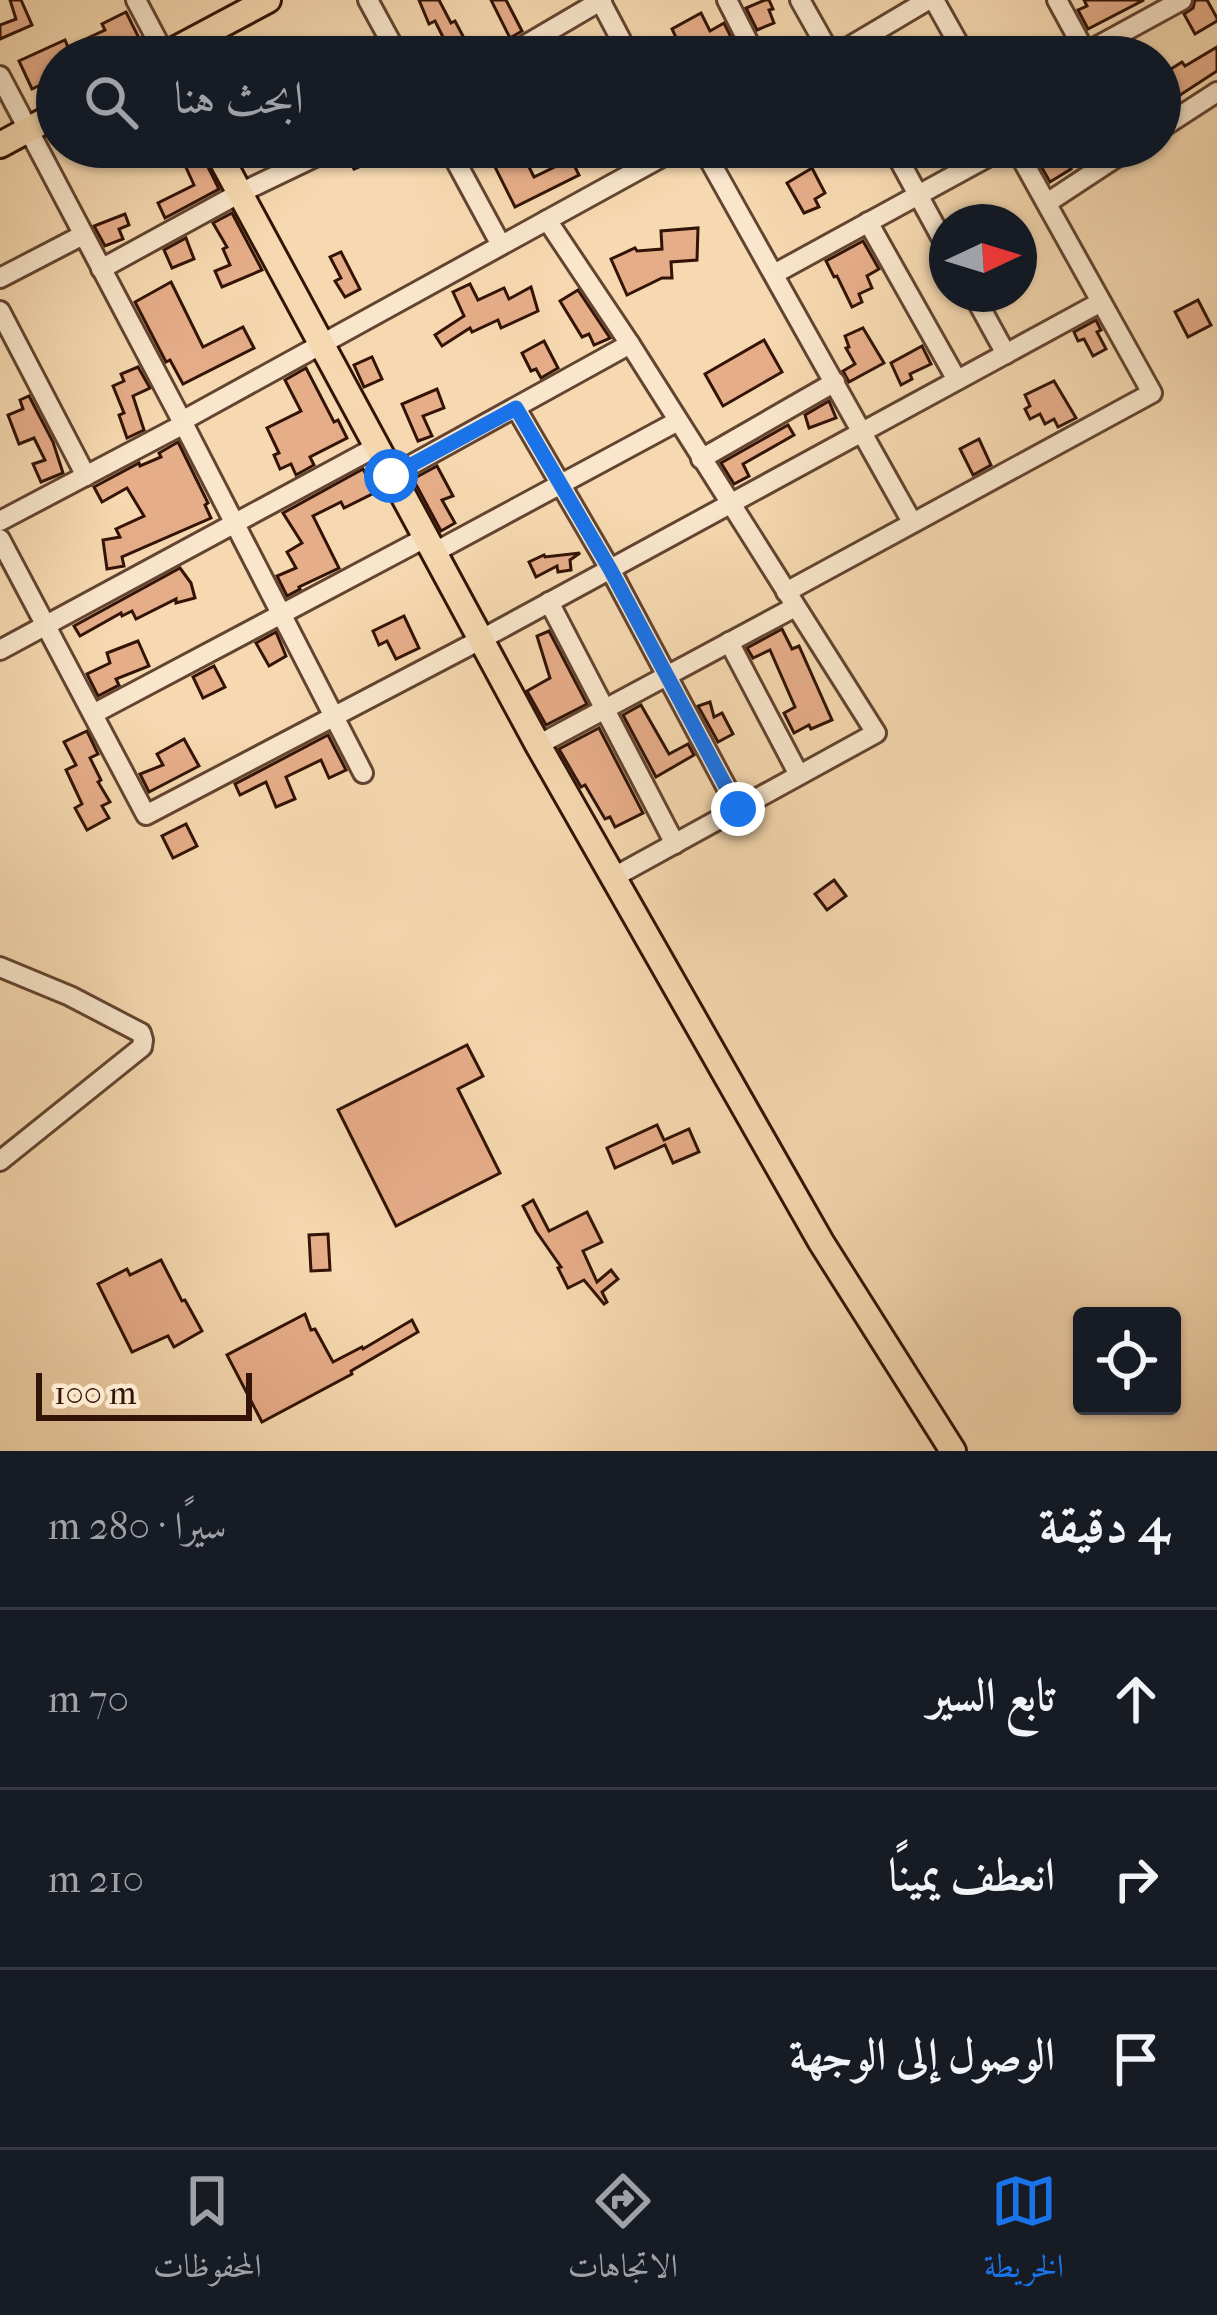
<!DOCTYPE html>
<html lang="ar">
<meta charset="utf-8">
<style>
body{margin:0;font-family:"IM FELL French Canon",Amiri,serif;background:#20242c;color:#f1f3f6;direction:rtl}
.controls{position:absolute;right:36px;bottom:36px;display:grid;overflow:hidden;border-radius:12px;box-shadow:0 3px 9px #0004}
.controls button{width:108px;height:108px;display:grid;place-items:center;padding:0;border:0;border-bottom:3px solid #363941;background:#171b24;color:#f1f3f6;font:60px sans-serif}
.compass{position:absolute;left:929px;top:204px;width:108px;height:108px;border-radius:50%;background:#171b24;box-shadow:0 3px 9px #0004;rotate:86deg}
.scale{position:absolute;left:36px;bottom:30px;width:216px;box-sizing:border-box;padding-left:12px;border:6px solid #321306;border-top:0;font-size:33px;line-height:42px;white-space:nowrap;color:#321306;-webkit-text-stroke:9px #f9e6cc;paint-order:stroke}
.stop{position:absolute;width:36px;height:36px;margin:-27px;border:9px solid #1a73e8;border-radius:50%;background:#fff}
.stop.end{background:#1a73e8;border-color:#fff;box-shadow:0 3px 12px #0008}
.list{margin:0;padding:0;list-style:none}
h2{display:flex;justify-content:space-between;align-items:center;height:156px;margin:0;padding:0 48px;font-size:51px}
h2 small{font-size:39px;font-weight:400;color:#9ea1a6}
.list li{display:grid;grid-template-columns:78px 1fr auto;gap:36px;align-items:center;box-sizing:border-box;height:180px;padding:0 48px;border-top:3px solid #363941}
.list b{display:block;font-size:45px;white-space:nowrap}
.list em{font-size:39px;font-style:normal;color:#9ea1a6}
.icon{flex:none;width:66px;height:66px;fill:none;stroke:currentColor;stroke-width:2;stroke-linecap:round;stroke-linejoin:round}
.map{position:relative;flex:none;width:1217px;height:1451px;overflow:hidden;direction:ltr}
.search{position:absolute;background:#171b24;box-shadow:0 3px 9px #0004;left:36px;right:36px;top:36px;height:132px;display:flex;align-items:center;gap:30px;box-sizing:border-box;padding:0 42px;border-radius:66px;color:#9ea1a6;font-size:45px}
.sheet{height:696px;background:#171b24}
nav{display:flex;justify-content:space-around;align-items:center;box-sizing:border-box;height:168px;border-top:3px solid #363941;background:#171b24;font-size:33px;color:#9ea1a6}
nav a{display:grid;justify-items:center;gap:6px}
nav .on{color:#1a73e8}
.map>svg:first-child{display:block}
</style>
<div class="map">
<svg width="1217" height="1451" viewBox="0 0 1217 1451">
<rect width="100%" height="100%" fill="#f6d9b0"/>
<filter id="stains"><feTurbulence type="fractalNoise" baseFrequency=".00167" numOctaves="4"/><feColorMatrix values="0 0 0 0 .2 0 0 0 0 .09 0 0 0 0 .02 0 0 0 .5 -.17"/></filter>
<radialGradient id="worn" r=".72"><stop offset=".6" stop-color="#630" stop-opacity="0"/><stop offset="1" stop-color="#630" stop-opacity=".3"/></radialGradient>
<!-- building -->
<g fill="#e6ad89" stroke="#321306" stroke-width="3">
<polygon points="10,0 21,0 32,25 0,39 0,25 16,19"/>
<polygon points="419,0 439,0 451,23 455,21 474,57 453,57 435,21 429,24"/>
<polygon points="491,0 506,0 522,31 510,38"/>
<polygon points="765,0 769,0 773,9 769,10 774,23 757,30 746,8"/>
<polygon points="1084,0 1144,0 1088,29 1078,10 1087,6"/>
<polygon points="1195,0 1207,0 1217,18 1217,21 1195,34 1184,14 1193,8"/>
<polygon points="126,12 140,40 106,57 57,57 57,77 32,89 19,61 65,40 68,47 105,30 102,24"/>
<polygon points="701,13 710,31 724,23 733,41 694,57 685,41 679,44 672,29"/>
<polygon points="1217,47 1217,71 1174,99 1160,76 1182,62 1185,66"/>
<polygon points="188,147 198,147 219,189 165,218 158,203 194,185 179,152"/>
<polygon points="349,147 406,147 354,169 347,154"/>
<polygon points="500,147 519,147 534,177 571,159 579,175 515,207 488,153"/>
<polygon points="1040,147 1066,147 1075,162 1068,165 1071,169 1050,182 1038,161 1045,158"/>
<polygon points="812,168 825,193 815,199 819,207 804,213 787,183"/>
<polygon points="232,213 262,270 222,287 215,271 230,265 223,249 227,247 213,223"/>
<polygon points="125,214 129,225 119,229 123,239 105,246 94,226"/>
<polygon points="698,228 697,260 671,262 672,278 662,278 627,295 611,259 635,248 637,251 662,249 661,231"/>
<polygon points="186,238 194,259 172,268 164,250"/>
<polygon points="863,241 879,269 867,276 872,288 859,294 862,302 852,307 837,276 834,277 826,261"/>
<polygon points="341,252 360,289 345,297 335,281 341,278 330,257"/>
<polygon points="171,282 203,347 243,327 254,348 183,384 170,360 166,362 135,302"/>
<polygon points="470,284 478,300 504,288 509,299 531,287 538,311 501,328 498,320 472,332 470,328 442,346 435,335 464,316 453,292"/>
<polygon points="578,290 610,338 594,345 589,334 582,337 560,301"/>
<polygon points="1198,300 1211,325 1188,337 1175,312"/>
<polygon points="1096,320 1101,330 1097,332 1106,349 1093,356 1084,339 1078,341 1074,332"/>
<polygon points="863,328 884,363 849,382 843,371 855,364 846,348 849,347 845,336"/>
<polygon points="764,340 782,372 723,406 705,374"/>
<polygon points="544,341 558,368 541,378 536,369 531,371 522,353"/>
<polygon points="922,346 931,364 910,374 912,379 901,385 891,363"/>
<polygon points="372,357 382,379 364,387 354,365"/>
<polygon points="138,367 150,388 133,396 144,430 127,438 119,415 124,413 113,386 124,381 121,374"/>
<polygon points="306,368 334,422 338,420 347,438 310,457 314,465 296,475 291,464 280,469 274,455 279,453 267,428 301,411 285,380"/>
<polygon points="1054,381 1076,418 1058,427 1054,419 1045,424 1040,414 1030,419 1025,409 1030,406 1025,395"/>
<polygon points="437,389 444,408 423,416 432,436 418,441 402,404"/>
<polygon points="29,396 53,442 63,473 41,482 33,464 45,460 34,438 19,444 8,415 23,409 20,400"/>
<polygon points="829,401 836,418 809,428 805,415"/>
<polygon points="788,425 794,435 743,464 749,476 734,484 721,463"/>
<polygon points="979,439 991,465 973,475 960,449"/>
<polygon points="178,442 208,503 205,505 211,518 122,557 124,566 107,569 103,540 120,537 116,529 144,516 127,488 102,502 94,487 139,463 140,466 161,457 159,453"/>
<polygon points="437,466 453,496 442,500 455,523 441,531 413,479"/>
<polygon points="363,469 376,492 344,508 341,502 313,516 339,568 299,587 300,589 287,596 277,576 296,568 287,552 302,543 283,513"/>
<polygon points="580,553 570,560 571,570 558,572 557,566 536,577 529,562 544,555 545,557"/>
<polygon points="180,568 191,583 195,598 176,603 176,599 136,619 132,611 122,616 121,613 80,636 74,626"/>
<polygon points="404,616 419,648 396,659 387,641 379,645 373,631"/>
<polygon points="782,629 792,649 799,646 832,720 811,729 809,725 794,733 784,713 795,707 770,650 753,658 747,648"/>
<polygon points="549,631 587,704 546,725 527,691 550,678 537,636"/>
<polygon points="276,632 286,656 269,666 256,643"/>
<polygon points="138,641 149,666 116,679 119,685 98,696 87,674 110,663 107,653"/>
<polygon points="214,666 225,687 203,698 193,677"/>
<polygon points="710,702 714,717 722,713 733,734 718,742 698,706"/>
<polygon points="641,705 669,754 688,744 694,755 656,777 623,715"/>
<polygon points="599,728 643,813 615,827 610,817 605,819 585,785 581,787 559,749"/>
<polygon points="87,731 98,754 90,758 101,780 98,782 110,802 102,806 109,818 87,830 75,808 82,804 66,770 76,765 64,742"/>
<polygon points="328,735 346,770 329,778 321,760 286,777 295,799 276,807 266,782 240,795 235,784"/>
<polygon points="184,739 199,766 149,792 140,774 163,765 157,754"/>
<polygon points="186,824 197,846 173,858 162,836"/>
<polygon points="834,880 846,896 827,910 815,894"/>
<polygon points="467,1045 483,1076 458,1089 500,1173 396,1226 338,1110"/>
<polygon points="657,1125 664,1140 689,1129 699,1152 673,1163 665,1145 615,1168 607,1148"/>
<polygon points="533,1200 549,1231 587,1212 602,1242 583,1251 597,1282 611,1270 618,1279 602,1292 607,1302 604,1304 584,1280 568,1288 558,1268 561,1267 536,1231 523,1206"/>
<polygon points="328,1234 330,1270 311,1271 309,1235"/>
<polygon points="161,1260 182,1301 185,1300 202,1331 174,1347 168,1336 132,1352 98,1284 127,1269 130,1275"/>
<polygon points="305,1314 311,1330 315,1329 333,1362 362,1347 363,1349 412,1320 418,1332 351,1371 352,1374 262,1422 227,1355"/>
</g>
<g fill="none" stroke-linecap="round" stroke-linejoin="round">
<!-- minor casing -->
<g stroke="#634430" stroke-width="24">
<g id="minor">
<polyline points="136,0 165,55"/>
<polyline points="368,0 399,57"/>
<polyline points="600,0 630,57"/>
<polyline points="727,0 756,57"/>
<polyline points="800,0 832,57"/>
<polyline points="934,0 966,57"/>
<polyline points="1057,0 1088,57"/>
<polyline points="1085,53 1182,0"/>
<polyline points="505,57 602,0"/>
<polyline points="832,57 928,0"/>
<polyline points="0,76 182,421 363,773"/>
<polyline points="1160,129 1217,92"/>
<polyline points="448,147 501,245"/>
<polyline points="702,147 912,522"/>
<polyline points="892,147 947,248"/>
<polyline points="1047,203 1132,147"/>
<polyline points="547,220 630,344 876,733 614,877"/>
<polyline points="868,222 957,380"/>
<polyline points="101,269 240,193 336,147"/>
<polyline points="774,274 1006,147"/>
<polyline points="0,278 83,235"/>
<polyline points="973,294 1006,354"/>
<polyline points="0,311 86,476"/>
<polyline points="516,408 610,569 738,809"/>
<polyline points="182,421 680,147"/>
<polyline points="701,459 835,382"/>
<polyline points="391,476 630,344"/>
<polyline points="0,521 184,424"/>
<polyline points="0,539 146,815 480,640 1101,302"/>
<polyline points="433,553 678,421"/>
<polyline points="786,592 1152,393 1015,147"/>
<polyline points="549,602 675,844"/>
<polyline points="729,642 799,775"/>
<polyline points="0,650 376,447"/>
<polyline points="93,714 425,538"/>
<polyline points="538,745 795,607"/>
<polyline points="0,967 70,996 141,1033 143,1040 142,1047 0,1161"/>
</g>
</g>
<!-- major casing -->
<g stroke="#321306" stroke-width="30">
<g id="major">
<polyline points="161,57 268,0"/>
<polyline points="0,145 57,114"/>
<polyline points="215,147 538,745 821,1242 953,1451"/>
</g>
</g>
<!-- minor -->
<use href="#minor" stroke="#f9e6cc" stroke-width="18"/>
<!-- major -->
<use href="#major" stroke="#f6d9b0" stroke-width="24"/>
</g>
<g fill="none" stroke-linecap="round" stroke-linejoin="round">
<!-- route -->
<polyline stroke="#1a73e8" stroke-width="15" points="391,476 516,408 610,569 738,809"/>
</g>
<rect width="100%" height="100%" filter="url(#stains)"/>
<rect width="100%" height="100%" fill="url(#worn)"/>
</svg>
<div class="controls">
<button><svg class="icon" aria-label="locate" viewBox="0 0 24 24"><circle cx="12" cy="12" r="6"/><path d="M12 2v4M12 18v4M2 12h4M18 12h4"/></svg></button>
</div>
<svg class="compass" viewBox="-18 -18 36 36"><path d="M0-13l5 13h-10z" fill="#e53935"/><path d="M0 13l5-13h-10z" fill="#9ea1a6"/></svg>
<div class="scale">100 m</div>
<div class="stop" style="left:391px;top:476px"></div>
<div class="stop end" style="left:738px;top:809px"></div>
<div class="search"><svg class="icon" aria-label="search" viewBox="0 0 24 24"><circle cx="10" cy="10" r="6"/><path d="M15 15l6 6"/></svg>ابحث هنا</div>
</div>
<section class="sheet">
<h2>4 دقيقة<small>سيرًا · 280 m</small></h2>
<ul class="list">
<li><svg class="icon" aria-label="ahead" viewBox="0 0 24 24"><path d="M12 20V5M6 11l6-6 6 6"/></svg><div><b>تابع السير</b></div><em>70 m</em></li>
<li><svg class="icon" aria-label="right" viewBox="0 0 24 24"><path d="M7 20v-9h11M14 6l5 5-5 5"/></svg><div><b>انعطف يمينًا</b></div><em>210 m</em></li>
<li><svg class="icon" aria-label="arrive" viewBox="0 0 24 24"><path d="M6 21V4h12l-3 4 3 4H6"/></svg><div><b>الوصول إلى الوجهة</b></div></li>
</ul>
</section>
<nav>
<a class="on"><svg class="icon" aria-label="map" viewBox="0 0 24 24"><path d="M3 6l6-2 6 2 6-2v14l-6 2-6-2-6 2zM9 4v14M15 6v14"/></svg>الخريطة</a>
<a><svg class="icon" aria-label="directions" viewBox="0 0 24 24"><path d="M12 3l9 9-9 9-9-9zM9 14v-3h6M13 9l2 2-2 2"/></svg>الاتجاهات</a>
<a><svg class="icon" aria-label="saved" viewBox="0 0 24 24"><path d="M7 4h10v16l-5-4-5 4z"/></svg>المحفوظات</a>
</nav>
